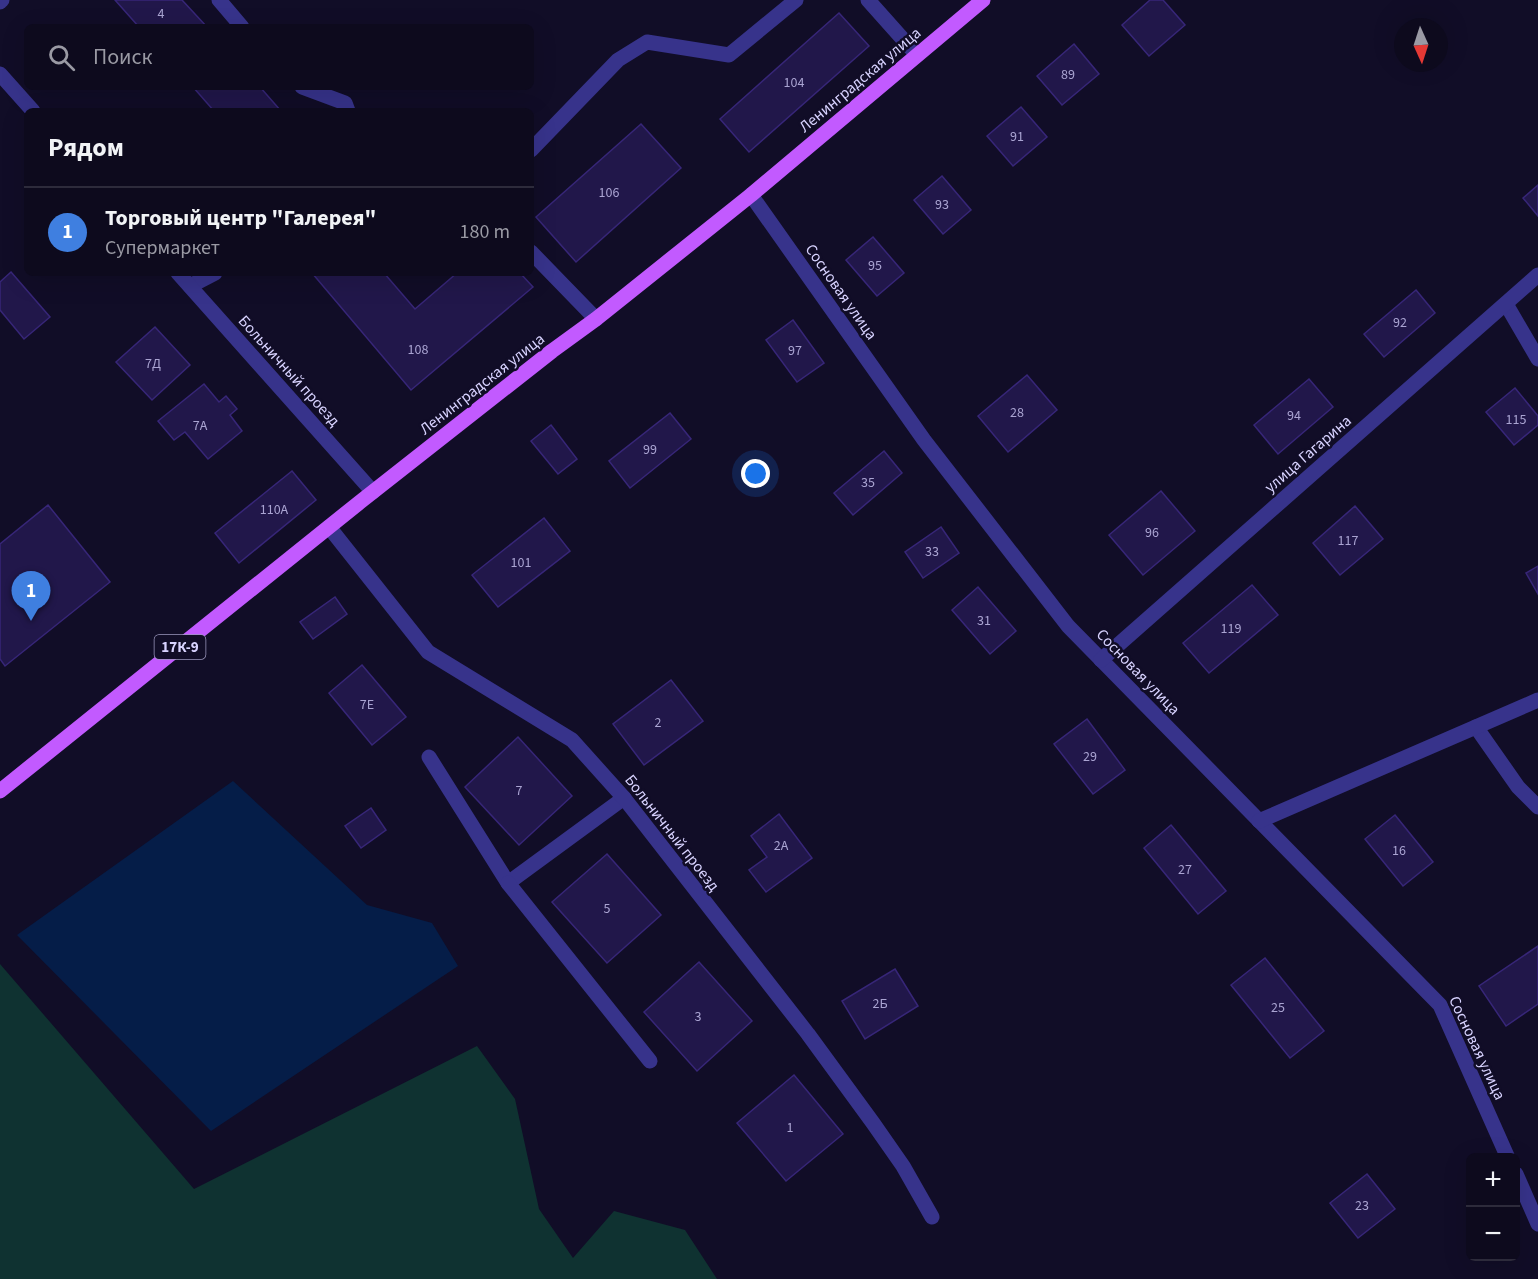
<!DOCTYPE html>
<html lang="ru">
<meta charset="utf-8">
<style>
body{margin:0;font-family:"Source Sans 3",sans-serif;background:#161326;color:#f1f3f6}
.controls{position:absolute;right:18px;bottom:18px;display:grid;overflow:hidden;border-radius:9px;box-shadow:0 6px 24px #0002}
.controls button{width:54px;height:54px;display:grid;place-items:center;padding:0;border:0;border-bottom:2px solid #2d2b3b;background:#0d0a1d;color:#f1f3f6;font:30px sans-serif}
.compass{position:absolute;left:1394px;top:18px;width:54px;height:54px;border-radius:50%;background:#0d0a1d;box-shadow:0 6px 24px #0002;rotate:177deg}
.you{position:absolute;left:756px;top:474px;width:21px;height:21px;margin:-15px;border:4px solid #fff;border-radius:50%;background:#1a73e8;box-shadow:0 0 0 9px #1a73e833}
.badge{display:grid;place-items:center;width:39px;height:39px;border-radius:50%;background:#00e3fe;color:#fff;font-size:20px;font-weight:700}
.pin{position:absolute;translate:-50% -50px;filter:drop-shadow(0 2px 3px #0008)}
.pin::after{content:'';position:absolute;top:32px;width:21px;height:18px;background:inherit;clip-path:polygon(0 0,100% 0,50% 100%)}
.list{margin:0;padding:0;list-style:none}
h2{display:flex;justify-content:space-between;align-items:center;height:78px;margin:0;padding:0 24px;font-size:26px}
h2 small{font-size:20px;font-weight:400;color:#9a9aa4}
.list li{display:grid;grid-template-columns:39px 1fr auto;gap:18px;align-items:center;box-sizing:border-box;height:90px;padding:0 24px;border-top:2px solid #2d2b3b}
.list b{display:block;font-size:22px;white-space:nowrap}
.list p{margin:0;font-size:20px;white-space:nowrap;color:#9a9aa4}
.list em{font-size:20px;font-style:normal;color:#9a9aa4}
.icon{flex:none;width:33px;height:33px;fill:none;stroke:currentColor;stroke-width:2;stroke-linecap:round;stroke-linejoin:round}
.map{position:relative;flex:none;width:1538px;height:1279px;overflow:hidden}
.search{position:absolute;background:#0d0a1d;box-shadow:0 6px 24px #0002;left:24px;top:24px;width:510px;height:66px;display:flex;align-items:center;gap:15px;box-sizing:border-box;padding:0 21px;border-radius:9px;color:#9a9aa4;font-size:22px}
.panel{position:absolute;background:#0d0a1d;box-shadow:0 6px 24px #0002;left:24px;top:108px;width:510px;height:168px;border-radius:9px}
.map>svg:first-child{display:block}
</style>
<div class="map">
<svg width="1538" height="1279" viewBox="0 0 1538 1279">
<rect width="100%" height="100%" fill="#110d27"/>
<!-- green -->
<polygon fill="#0f3231" points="0,964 194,1189 477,1046 515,1099 539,1209 573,1258 614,1211 685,1230 717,1279 0,1279"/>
<!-- water -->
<polygon fill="#051d48" points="233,781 367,905 432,923 458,966 211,1131 17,935"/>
<!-- building -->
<g fill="#21174a" stroke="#372678" stroke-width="1.5">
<polygon points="115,0 182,0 207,27 139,27"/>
<polygon points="1150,0 1163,0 1185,25 1149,56 1122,25"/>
<polygon points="839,13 869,46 749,152 720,119"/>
<polygon points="1074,44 1099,74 1062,105 1037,76"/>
<polygon points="193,87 260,87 281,111 214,111"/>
<polygon points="1021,107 1047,137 1013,166 987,136"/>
<polygon points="641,124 681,168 576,262 536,217"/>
<polygon points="942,176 971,210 943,234 914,200"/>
<polygon points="1538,185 1538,216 1523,198"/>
<polygon points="873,237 904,273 877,296 846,260"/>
<polygon points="11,272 50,317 24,339 0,310 0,282"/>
<polygon points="312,273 384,273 415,309 457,273 520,273 533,287 411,390"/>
<polygon points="1416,290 1435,313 1384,357 1364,334"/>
<polygon points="793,320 824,363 797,382 766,340"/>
<polygon points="155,327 190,365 152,400 116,362"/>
<polygon points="1027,375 1057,410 1008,452 978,416"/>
<polygon points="1309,379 1333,407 1278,454 1254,425"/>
<polygon points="204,384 219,402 226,396 237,409 230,415 242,431 208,459 185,432 174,440 158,421"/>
<polygon points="1515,388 1538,416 1538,425 1514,445 1486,412"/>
<polygon points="670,413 691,439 630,488 609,461"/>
<polygon points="551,425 577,459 558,474 531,441"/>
<polygon points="884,451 902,473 853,515 834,493"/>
<polygon points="292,471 316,500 239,563 215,533"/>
<polygon points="1161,491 1195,531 1143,575 1109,535"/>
<polygon points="48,505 110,582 5,666 0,659 0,544"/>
<polygon points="1355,506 1383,539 1340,575 1313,543"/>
<polygon points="544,518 570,551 498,607 472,575"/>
<polygon points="941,527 959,553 923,578 905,552"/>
<polygon points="1538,566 1538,594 1526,573"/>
<polygon points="1252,585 1278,615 1209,673 1183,643"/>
<polygon points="978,587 1016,631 990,654 952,610"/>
<polygon points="335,597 347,614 313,639 300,622"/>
<polygon points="362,665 406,717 372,745 329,693"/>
<polygon points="671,680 703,721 644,765 613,724"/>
<polygon points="1087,719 1125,770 1093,794 1054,744"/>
<polygon points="518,737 572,796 519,845 465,787"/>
<polygon points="371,808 386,830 361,848 345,826"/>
<polygon points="779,814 812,858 766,892 749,870 767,857 751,836"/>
<polygon points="1395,815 1433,862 1403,886 1365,839"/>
<polygon points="1171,825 1226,891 1198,914 1144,848"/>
<polygon points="607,854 661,915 607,963 552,902"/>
<polygon points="1538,946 1538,1004 1506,1026 1479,986"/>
<polygon points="1265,958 1324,1031 1290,1058 1231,985"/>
<polygon points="699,962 752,1021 697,1071 644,1012"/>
<polygon points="895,969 918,1006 865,1039 842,1001"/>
<polygon points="794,1075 843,1134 786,1181 737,1123"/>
<polygon points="1367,1174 1395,1209 1358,1238 1330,1203"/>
</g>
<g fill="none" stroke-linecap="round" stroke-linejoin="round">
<!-- lane -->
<g stroke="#37338b" stroke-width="15">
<polyline points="219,0 242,27"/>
<polyline points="868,0 917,55"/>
<polyline points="302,87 345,103 348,111"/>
<polyline points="531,150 618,60 647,42 729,55 796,0"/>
<polyline points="531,252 596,319"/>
<polyline points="190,286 215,273"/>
<polyline points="1476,727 1518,787 1538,807"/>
<polyline points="429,757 508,883 624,798"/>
<polyline points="508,883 650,1061"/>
</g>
<!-- street -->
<g stroke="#37338b" stroke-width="15">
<polyline points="0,2 2,0"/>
<polyline points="0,74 33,111"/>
<polyline points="751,195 924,440 1068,626 1440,1005 1508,1158"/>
<polyline points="178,273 373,492"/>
<polyline points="1506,304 1538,359"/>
<polyline points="329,527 428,652 572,740 624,798 808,1034 873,1123 903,1166 932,1217"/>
<polyline points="1101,660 1538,275"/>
<polyline points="1259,821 1538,700"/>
<polyline points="1516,1174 1538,1224"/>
</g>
<!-- primary -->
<polyline stroke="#c25aff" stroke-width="15" points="0,791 360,502 552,351 596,319 751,195 983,0"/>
</g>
<g text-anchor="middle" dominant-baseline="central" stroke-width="5" stroke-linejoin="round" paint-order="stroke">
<!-- number labels -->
<g font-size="14" fill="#aaa4d2">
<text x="161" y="14">4</text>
<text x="1068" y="75">89</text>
<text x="794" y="83">104</text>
<text x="1017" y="137">91</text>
<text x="609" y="193">106</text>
<text x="942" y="205">93</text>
<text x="875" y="266">95</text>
<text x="1400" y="323">92</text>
<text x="418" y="350">108</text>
<text x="795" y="351">97</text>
<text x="153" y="364">7Д</text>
<text x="1017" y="413">28</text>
<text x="1294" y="416">94</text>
<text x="1516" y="420">115</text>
<text x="200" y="426">7А</text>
<text x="650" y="450">99</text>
<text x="868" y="483">35</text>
<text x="274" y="510">110А</text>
<text x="1152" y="533">96</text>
<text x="1348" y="541">117</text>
<text x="932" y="552">33</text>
<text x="521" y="563">101</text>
<text x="984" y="621">31</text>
<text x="1231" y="629">119</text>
<text x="367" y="705">7Е</text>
<text x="658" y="723">2</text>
<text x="1090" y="757">29</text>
<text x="519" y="791">7</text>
<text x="781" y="846">2А</text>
<text x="1399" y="851">16</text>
<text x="1185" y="870">27</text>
<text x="607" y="909">5</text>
<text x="880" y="1004">2Б</text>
<text x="1278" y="1008">25</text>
<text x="698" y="1017">3</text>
<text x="790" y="1128">1</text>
<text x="1362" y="1206">23</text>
</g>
<!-- shield labels -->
<rect fill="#110d27" stroke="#9c98be" stroke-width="1.5" x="154.5" y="635" width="51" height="24" rx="4.5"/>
<g font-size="15" font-weight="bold" fill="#d8d3ff">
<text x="180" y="647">17К-9</text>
</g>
<!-- street labels -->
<g font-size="16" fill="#d8d3ff" stroke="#110d27">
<text transform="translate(860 80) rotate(-40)">Ленинградская улица</text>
<text transform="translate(841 292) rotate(55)">Сосновая улица</text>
<text transform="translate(289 371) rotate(48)">Больничный проезд</text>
<text transform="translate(482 384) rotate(-38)">Ленинградская улица</text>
<text transform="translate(1308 454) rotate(-41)">улица Гагарина</text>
<text transform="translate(1138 672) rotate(46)">Сосновая улица</text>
<text transform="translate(672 833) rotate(52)">Больничный проезд</text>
<text transform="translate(1477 1048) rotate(65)">Сосновая улица</text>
</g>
</g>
</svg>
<div class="controls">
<button>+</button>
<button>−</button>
</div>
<svg class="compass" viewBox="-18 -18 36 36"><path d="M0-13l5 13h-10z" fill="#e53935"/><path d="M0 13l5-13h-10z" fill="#9a9aa4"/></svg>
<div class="you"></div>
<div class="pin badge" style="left:31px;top:621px;background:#3f7fe0">1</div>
<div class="search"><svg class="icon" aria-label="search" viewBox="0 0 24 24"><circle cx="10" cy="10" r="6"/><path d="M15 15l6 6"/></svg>Поиск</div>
<section class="panel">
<h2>Рядом<small></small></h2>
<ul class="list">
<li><span class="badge" style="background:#3f7fe0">1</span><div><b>Торговый центр &quot;Галерея&quot;</b><p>Супермаркет</p></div><em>180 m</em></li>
</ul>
</section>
</div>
